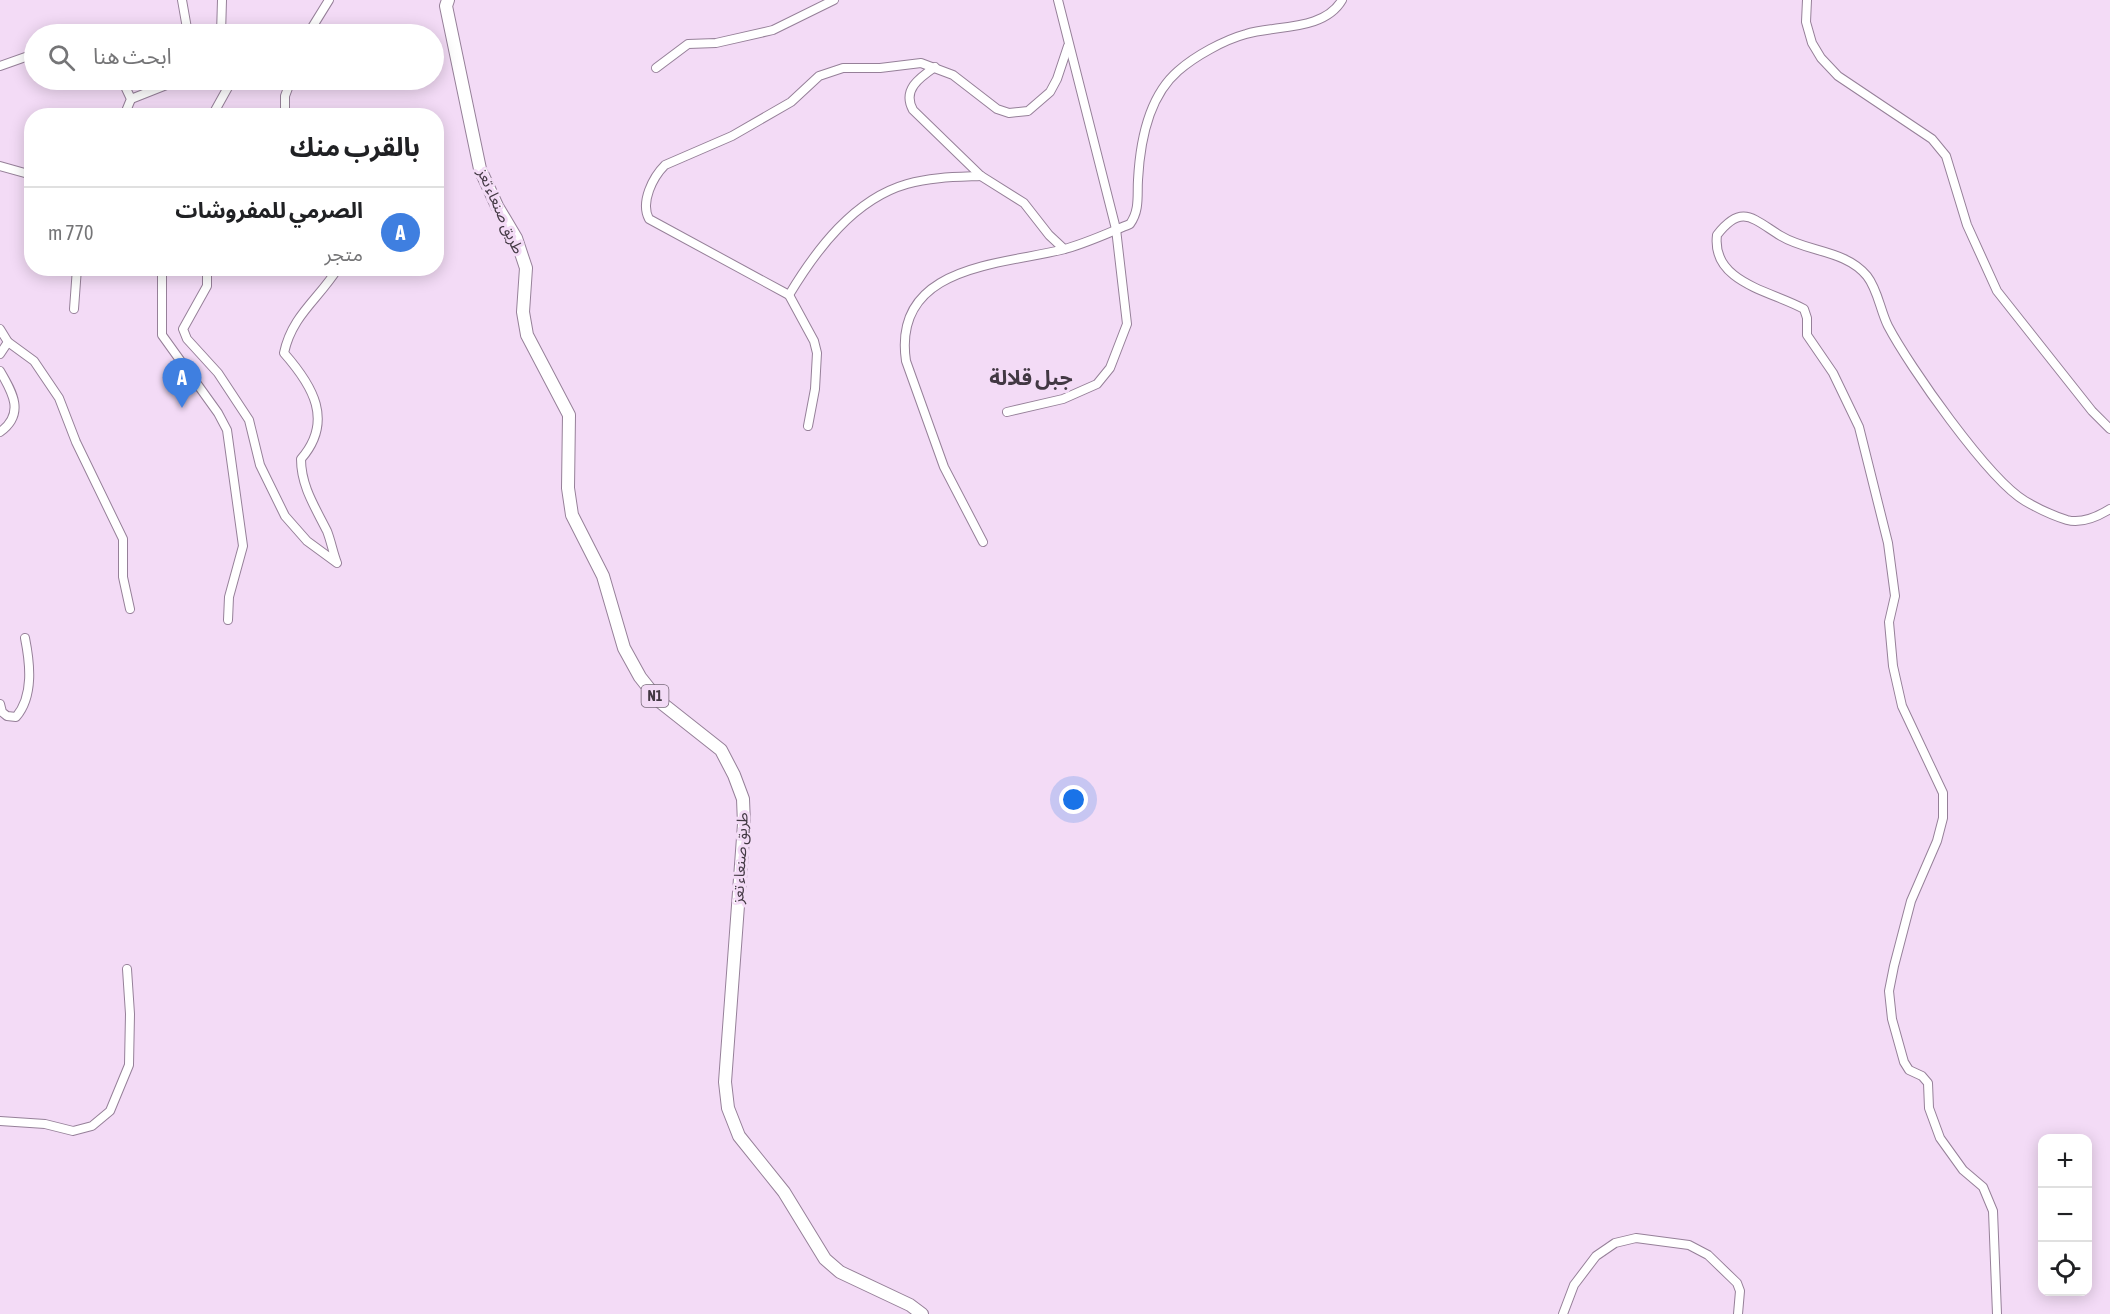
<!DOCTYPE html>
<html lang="ar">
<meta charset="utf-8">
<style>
body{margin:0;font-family:"Asap Condensed","Noto Sans Arabic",sans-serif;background:#f6f6f6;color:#202124;direction:rtl}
.controls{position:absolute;right:18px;bottom:18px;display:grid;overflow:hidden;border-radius:12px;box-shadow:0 3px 15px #0003}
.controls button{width:54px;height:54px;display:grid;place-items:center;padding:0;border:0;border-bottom:2px solid #e0e0e0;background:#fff;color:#202124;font:30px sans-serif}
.you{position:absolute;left:1074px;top:800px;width:21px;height:21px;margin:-15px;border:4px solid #fff;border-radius:50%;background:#1a73e8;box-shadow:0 0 0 9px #1a73e833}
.badge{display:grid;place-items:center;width:39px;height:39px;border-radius:50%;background:#111827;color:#fff;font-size:20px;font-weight:700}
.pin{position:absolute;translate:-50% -50px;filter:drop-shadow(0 2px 3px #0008)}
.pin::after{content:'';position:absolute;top:32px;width:21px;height:18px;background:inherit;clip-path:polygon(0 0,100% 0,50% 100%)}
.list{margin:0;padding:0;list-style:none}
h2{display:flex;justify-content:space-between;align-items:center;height:78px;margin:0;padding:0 24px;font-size:26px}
h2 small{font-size:20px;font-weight:400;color:#757577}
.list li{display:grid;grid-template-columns:39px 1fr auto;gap:18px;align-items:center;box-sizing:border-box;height:90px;padding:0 24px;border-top:2px solid #e0e0e0}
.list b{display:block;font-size:22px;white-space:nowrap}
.list p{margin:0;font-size:20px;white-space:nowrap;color:#757577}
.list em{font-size:20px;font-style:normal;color:#757577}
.icon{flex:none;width:33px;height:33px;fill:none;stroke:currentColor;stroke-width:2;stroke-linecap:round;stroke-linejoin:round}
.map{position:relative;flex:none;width:2110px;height:1314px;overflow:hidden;direction:ltr}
.search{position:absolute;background:#fff;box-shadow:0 3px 15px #0003;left:24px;top:24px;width:420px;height:66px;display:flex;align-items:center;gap:15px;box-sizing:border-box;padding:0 21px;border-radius:33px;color:#757577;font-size:22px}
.panel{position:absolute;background:#fff;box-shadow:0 3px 15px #0003;left:24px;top:108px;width:420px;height:168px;border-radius:24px;direction:rtl}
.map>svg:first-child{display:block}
</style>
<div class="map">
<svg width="2110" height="1314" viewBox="0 0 2110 1314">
<rect width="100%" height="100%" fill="#f3dbf6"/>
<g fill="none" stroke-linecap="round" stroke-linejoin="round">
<!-- minor casing -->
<g stroke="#968099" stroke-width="10">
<g id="minor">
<polyline points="182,0 188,34"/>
<polyline points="1807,0 1806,22 1812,43 1821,58 1838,76 1932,139 1946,156 1967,225 1997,291 2092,411 2110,429"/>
<polyline points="221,34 222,0"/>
<polyline points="308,34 329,0"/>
<polyline points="0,66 34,54"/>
<path d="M935 67C919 78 902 90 913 110L981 176 1024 203 1049 235 1064 249"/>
<polyline points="656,68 688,44 716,43 773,30 834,0"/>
<polyline points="122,80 131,99 124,116"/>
<polyline points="131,99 179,80"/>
<polyline points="212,116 232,80"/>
<polyline points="285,116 285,96 291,80"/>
<polyline points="0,166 32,175"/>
<polyline points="162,268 162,335 218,413 227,430 243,546 229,597 228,620"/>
<path d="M207 268V286L183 329 187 339 218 373 249 420 260 465 285 516 307 541 337 563C333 553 331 541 327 531 315 507 301 486 301 459 334 421 313 386 284 353 292 315 319 299 338 268"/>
<path d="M789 295C816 250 854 199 907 184 931 177 956 177 981 176"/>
<polyline points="74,309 77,268"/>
<polyline points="0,329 8,342 34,361 59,398 76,442 123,539 123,577 130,609"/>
<polyline points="0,354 8,342"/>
<path d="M0 371C13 393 25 414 0 432"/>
<polyline points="1007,412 1063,399 1097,384 1110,368 1127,324 1116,229 1058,0"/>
<path d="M808 426 815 389 817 353 814 341 789 295 649 219C640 202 653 177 665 165L732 136 791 102 819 76 843 68H880L921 63 953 75 997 109 1009 113 1028 111 1050 92 1057 79 1068 46"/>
<path d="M983 542 944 467 906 361C892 266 999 265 1061 250 1085 244 1108 233 1130 224 1140 210 1137 195 1138 180 1140 142 1148 97 1178 71 1195 56 1224 40 1246 34 1276 25 1324 31 1342 0"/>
<path d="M0 704 2 712 7 716 16 717C34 696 30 663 25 638"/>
<polyline points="0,1121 45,1124 73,1131 92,1126 110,1111 129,1065 130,1014 127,969"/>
<polyline points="1563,1314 1574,1285 1596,1256 1615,1243 1636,1238 1689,1245 1708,1255 1737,1283 1740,1291 1738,1314"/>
<path d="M1997 1314 1993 1211 1983 1187 1963 1170 1940 1138 1929 1108 1928 1083 1922 1076 1909 1070 1904 1062 1892 1019 1889 991 1894 966 1911 901 1937 841 1943 818V793L1902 706 1893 666 1889 622 1895 596 1888 543 1859 427 1833 373 1807 335V318L1804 309C1772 291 1711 283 1717 235 1742 203 1753 219 1781 236 1807 252 1846 250 1867 276 1878 290 1880 310 1888 326 1909 366 1988 479 2025 501 2037 508 2054 516 2067 520 2082 524 2097 517 2110 509"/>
</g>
</g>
<!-- highway casing -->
<g stroke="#968099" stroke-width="14">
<polyline id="highway" points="448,0 446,6 480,169 497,206 516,238 526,268 523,312 527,335 569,415 568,488 572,515 603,576 624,648 640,677 659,701 721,750 734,775 743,799 744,824 725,1082 728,1108 739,1136 784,1192 825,1259 840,1272 910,1305 922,1314"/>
</g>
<!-- minor -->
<use href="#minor" stroke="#fff" stroke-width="8"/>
<!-- highway -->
<use href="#highway" stroke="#fff" stroke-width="12"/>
</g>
<g text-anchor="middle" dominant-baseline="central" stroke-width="6" stroke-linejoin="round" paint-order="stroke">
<!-- shield labels -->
<rect fill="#f3dbf6" stroke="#776979" stroke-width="1.5" x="641.5" y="685" width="27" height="22" rx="4.5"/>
<g font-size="14" font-weight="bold" fill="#423843">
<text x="655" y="696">N1</text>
</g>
<!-- street labels -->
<g font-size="15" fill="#423843" stroke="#f3dbf6">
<text transform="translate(501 211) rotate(66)">طريق صنعاء تعز</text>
<text transform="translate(740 858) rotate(-87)">طريق صنعاء تعز</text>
</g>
<!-- district labels -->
<g font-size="21" font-weight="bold" fill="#423843" stroke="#f3dbf6">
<text x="1031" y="377">جبل قلالة</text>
</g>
</g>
</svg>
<div class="controls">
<button>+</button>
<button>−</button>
<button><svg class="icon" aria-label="locate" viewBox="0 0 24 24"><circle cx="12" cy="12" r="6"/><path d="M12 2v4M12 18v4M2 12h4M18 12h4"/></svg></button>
</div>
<div class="you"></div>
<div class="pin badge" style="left:182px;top:408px;background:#3f7fe0">A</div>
<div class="search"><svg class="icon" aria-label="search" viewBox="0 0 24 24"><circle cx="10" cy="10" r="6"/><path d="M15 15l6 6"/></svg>ابحث هنا</div>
<section class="panel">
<h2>بالقرب منك<small></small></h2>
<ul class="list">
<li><span class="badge" style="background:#3f7fe0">A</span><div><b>الصرمي للمفروشات</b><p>متجر</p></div><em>770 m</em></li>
</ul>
</section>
</div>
